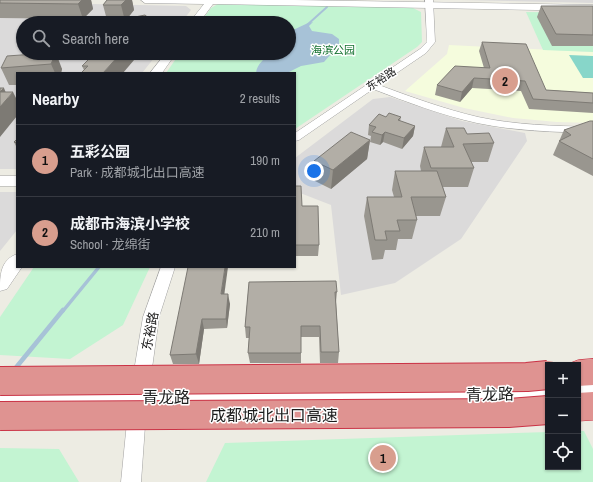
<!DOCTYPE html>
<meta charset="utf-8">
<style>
body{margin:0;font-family:"Archivo Narrow","Noto Sans SC",sans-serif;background:#20242c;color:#f1f3f6}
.controls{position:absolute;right:12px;bottom:12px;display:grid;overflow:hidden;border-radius:0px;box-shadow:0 1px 3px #0004}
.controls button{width:36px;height:36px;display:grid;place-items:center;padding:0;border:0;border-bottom:1px solid #363941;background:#171b24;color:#f1f3f6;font:20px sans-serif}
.you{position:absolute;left:314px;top:171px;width:14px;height:14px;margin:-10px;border:3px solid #fff;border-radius:50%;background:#1a73e8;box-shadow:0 0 0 6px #1a73e833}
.badge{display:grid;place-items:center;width:26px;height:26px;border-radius:50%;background:#d89e8e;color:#111;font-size:13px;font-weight:700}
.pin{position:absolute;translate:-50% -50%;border:2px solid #fff;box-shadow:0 1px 4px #0006}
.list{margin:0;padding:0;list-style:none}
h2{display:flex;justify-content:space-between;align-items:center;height:52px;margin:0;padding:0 16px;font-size:17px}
h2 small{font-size:13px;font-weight:400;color:#9ea1a6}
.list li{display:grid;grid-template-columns:26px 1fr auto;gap:12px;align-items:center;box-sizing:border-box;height:72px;padding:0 16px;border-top:1px solid #363941}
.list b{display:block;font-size:15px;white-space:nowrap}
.list p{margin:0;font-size:13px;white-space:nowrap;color:#9ea1a6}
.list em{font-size:13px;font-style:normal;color:#9ea1a6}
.icon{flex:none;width:22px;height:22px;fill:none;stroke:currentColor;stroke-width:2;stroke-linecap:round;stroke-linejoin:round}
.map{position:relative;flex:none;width:593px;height:482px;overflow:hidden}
.search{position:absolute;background:#171b24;box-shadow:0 1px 3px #0004;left:16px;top:16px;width:280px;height:44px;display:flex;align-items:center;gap:10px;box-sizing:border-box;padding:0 14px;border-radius:22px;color:#9ea1a6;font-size:15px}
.panel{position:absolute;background:#171b24;box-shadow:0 1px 3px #0004;left:16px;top:72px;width:280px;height:196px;border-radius:0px}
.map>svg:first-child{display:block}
</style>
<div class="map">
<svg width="593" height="482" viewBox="0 0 593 482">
<rect width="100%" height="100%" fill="#edece3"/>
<!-- residential -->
<g fill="#dbdada">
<polygon points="460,0 593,0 593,3 461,0"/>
<polygon points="0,2 186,6 191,10 181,23 23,23 23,53 158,53 142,73 17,73 17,169 0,169"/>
<polygon points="390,97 462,121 525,133 527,141 461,239 395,283 341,295 331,205 295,191 295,158 373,99"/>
<polygon points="0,192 17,192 17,230 0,251"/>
</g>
<!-- education -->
<polygon fill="#f5fcdd" points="449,45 593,52 593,123 557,122 513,118 464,108 405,91 447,54"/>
<!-- park -->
<g fill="#c3f4d2">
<polygon points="218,4 411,7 421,12 422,42 417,47 295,129 295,73 166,73 180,53 289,53 289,23 200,23 211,8"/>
<polygon points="526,12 593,13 593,52 543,50"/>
<polygon points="34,267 150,267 123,325 70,359 0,355 0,317"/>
<polygon points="578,431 584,431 593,449 593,482 206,482 225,443 548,432 548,467 578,467"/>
<polygon points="0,448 59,449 79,482 0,482"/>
</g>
<!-- pitch -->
<polygon fill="#87d6c9" points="569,55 593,56 593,78 583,78"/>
<!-- water -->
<path fill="#a7c2d7" d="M313 22 309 26 312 31 332 34 339 39V45L324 62 301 66 287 73H256C257 64 264 59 271 53H289V36L293 32 291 31 308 23Z"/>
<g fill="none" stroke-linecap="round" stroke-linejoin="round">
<!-- stream-far2 -->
<polyline stroke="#a7c2d7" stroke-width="2" points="307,25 327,7"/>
<!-- stream-far1 -->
<polyline stroke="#a7c2d7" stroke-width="3.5" points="63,311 99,267"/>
<!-- stream -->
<polyline stroke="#a7c2d7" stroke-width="4.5" points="14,370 63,310"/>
<!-- minor casing -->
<g stroke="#a1a1a1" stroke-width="1">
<g id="minor">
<path d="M425 0H433L435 42 426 53 379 85C411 97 444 109 478 117 515 125 554 126 593 127V133C554 132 515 131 477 123 441 115 407 102 373 89L299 140 295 141V133L420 49 427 42Z"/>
<polygon points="161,267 175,267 159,317 150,383 147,389 141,391 135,389 132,383 143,317"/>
<polygon points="137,403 144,406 146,412 141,482 121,482 128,412 130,406"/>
</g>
</g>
<!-- tertiary casing -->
<g stroke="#a1a1a1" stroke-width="1">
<g id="tertiary">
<polygon points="141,0 294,0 593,5 593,11 213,4 199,23 189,23 204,4 145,3"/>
<polygon points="166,53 176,53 162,73 150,73"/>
<rect x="0" y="176" width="17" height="10"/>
<path d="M17 254V267H22L7 289 0 291C0 276 0 260 17 254Z"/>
<polygon points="593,378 593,398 578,399 578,379"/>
<polygon points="548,382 548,402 519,404 0,409 0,387 519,384"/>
</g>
</g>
<!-- motorway casing -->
<g stroke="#ca3245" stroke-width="1">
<g id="motorway">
<polygon points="593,359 593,385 578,386 578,365 568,364 578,360"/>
<polygon points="593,392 593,420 578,421 578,393"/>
</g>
</g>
<!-- minor -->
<use href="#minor" fill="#fff" fill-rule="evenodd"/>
<!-- tertiary -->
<use href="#tertiary" fill="#fff" fill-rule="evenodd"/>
<!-- motorway -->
<use href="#motorway" fill="#df9391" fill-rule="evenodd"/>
<!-- motorway-bridge casing -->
<g stroke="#ca3245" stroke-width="30" stroke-linecap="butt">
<g id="motorway-bridge">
<polyline points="0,381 527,377 548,375"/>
<polyline points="0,416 508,413 548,410"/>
</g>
</g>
<!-- motorway-bridge -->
<use href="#motorway-bridge" stroke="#df9391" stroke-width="28"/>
</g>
<!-- wall -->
<g fill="#99968f">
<polygon points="0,0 91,0 93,9 83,19 0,18"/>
<polygon points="107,0 132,0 134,10 127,19 151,20 151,23 116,23 115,21 119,20 107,20 103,5"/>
<polygon points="541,6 593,6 593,46 552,46 537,17"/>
<polygon points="482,42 546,90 593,93 593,113 529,109 521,91 472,88 460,102 435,95 437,85 484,68 479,51"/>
<polygon points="49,53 62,69 61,73 17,73 17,85 9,85 1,68"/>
<polygon points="140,53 84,70 82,66"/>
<polygon points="386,117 401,117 400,121 415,126 413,136 402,149 383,142 380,145 370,142 371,136 368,135 369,125"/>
<polygon points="593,121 593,176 553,155 564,130"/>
<polygon points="446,128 467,134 494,143 488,162 471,162 474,168 468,187 443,187 446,197 440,216 416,216 417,220 412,239 398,239 396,250 385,250 383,259 372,260 364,216 367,197 394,197 392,190 395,171 421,171 420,166 424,147 441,147"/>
<polygon points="17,139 17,148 14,142"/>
<polygon points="370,140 367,159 331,189 313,180 314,161"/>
<polygon points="295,186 302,206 319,245 318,256 295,256"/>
<polygon points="249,282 337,292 336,302 339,352 338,363 320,363 319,337 301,337 301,363 250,363 248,353 249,338 246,338 245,327"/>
<polygon points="224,294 230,304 227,328 204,329 199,364 173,364 170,355"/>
</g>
<!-- shaded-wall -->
<g fill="#7d7a74">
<polygon points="82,0 91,0 93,9 83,19 78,4"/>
<polygon points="126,0 132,0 134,10 125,21 121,5"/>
<polygon points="56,53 62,69 61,73 55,73 51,64"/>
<polygon points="121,53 140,53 123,73 103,73"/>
<polygon points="474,78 472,88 460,102 462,92"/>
<polygon points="4,88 8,98 13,92 17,100 17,116 0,137 0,92"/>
<polygon points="415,126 413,136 402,149 404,138"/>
<polygon points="385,132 383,142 380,145 382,135"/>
<polygon points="370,140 367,159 331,189 333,170"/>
<polygon points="225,267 228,267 223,304 221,294"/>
<polygon points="228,294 230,304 227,328 226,319"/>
<polygon points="202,319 204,329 199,364 196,354"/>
</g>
<!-- building -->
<g fill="#b2aea6" stroke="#7d7a74">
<polygon points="0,0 82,0 78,4 0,3"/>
<polygon points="107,0 126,0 121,5 103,5"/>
<polygon points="541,6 593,6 593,35 556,34"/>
<polygon points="145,15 151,20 148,23 117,23 115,21"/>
<polygon points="482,42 526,44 546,90 593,93 593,103 533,99 525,81 474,78 462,92 437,85 455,66 490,68"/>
<polygon points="49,53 56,53 51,64 1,68 7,56"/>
<polygon points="95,53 121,53 103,73 81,73 88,66 82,66"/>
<polygon points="0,88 4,88 0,92 13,92 0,107"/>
<polygon points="389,113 401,117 398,120 415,126 404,138 385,132 382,135 372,132 376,127 369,125 379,114 386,117"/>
<polygon points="590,121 593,121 593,159 559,141 571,135 564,130"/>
<polygon points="446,128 464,128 467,134 489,133 494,143 463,144 474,168 431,168 424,147 454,147"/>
<polygon points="351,132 370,140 333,170 314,161"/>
<polygon points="17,139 17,143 14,142"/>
<polygon points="395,171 437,171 446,197 411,197 417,220 397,220 400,231 385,231 387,240 375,240 367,197 402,197"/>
<polygon points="295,186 301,186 302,206 318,206 319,245 295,245"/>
<polygon points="188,267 225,267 221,294 228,294 226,319 202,319 196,354 170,355"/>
<polygon points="336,281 337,292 335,292 339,352 321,352 320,326 301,326 301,353 248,353 250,327 245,327 249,282"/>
</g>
<g text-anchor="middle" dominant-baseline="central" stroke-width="3" stroke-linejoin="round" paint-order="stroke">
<!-- far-park labels -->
<g font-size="11" fill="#147130" stroke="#fff">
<text x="333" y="50">海滨公园</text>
</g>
<!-- far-street labels -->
<g font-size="11" fill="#1d1d1d" stroke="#fff">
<text transform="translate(381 79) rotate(-33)">东裕路</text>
</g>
<!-- street labels -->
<g font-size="13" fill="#1d1d1d" stroke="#fff">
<text transform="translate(150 331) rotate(-79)">东裕路</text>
</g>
<!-- near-street labels -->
<g font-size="16" fill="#1d1d1d" stroke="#fff">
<text transform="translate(490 394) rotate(-1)">青龙路</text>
<text x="166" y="397">青龙路</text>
<text x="274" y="415">成都城北出口高速</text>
</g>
</g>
</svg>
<div class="controls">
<button>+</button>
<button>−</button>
<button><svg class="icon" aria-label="locate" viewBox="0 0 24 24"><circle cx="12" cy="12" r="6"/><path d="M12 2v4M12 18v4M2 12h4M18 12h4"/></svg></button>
</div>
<div class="you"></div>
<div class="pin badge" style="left:383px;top:458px">1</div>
<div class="pin badge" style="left:505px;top:81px">2</div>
<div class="search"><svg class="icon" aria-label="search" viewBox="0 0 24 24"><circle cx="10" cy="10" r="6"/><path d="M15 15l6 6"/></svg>Search here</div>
<section class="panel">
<h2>Nearby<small>2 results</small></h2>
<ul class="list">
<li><span class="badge">1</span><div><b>五彩公园</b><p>Park · 成都城北出口高速</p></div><em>190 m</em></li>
<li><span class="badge">2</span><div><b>成都市海滨小学校</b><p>School · 龙绵街</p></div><em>210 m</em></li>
</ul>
</section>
</div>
